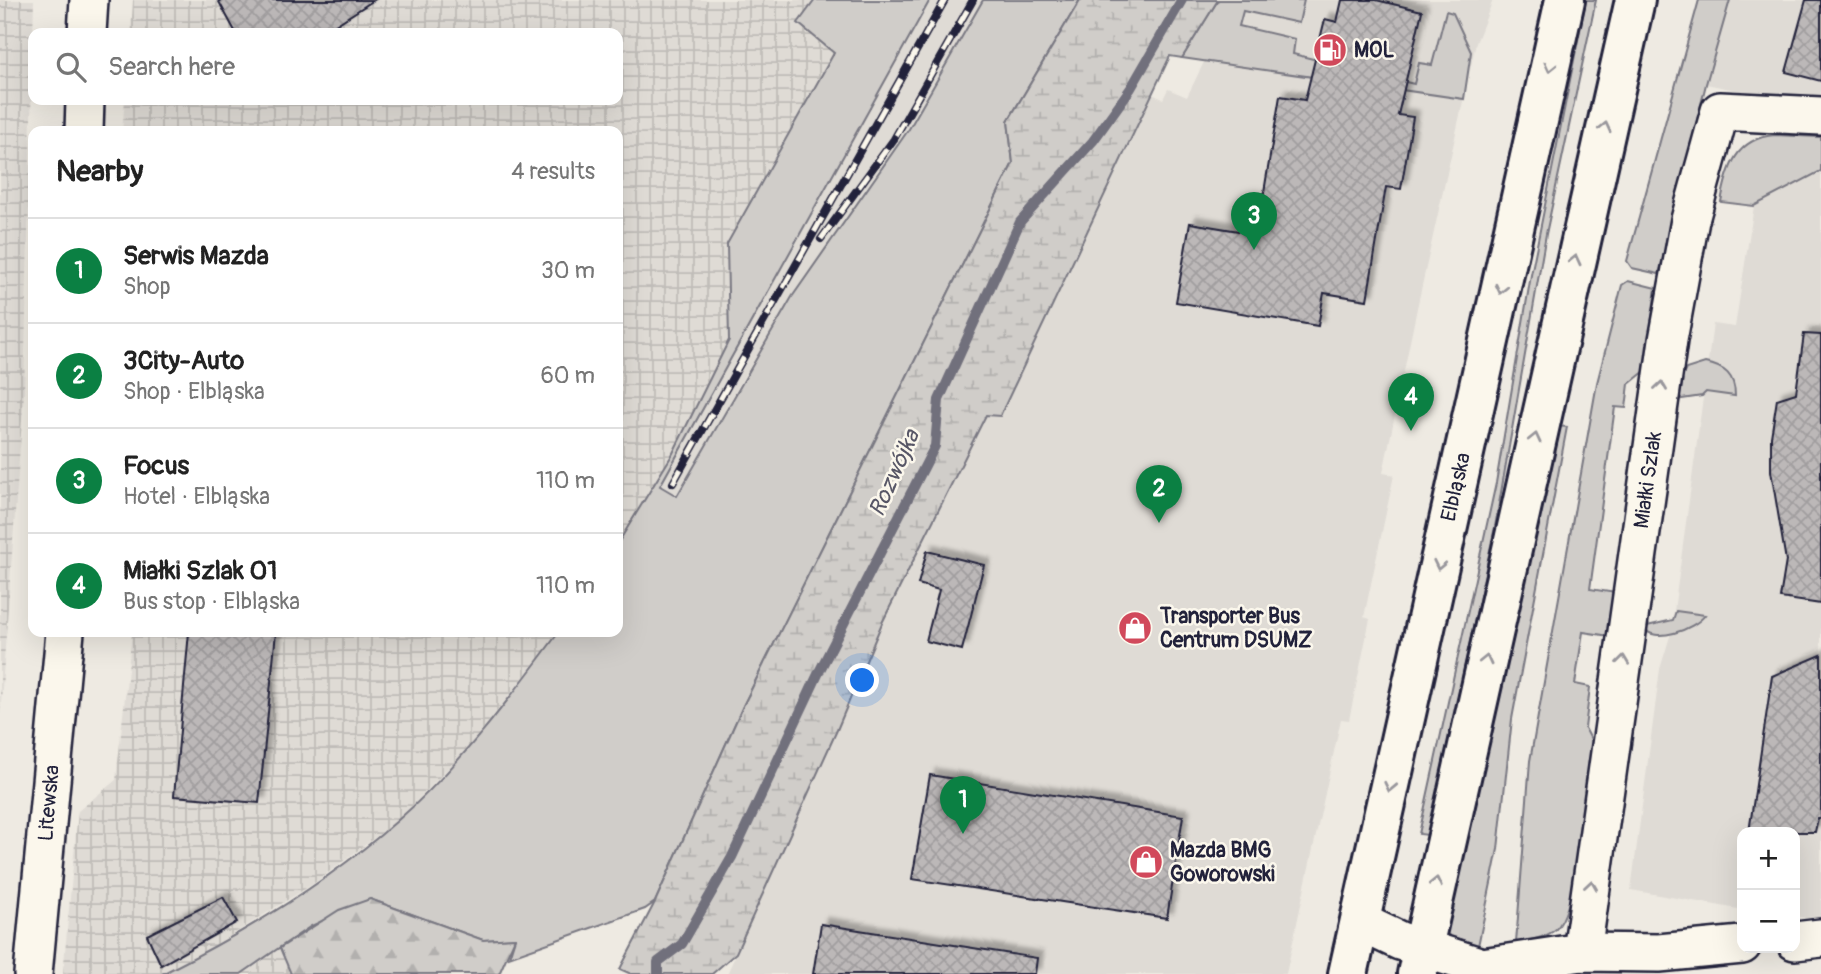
<!DOCTYPE html>
<meta charset="utf-8">
<style>
body{margin:0;font-family:Pangolin,sans-serif;background:#f2f2f2;color:#222}
.controls{position:absolute;right:21px;bottom:21px;display:grid;overflow:hidden;border-radius:14px;box-shadow:0 7px 28px #0002}
.controls button{width:63px;height:63px;display:grid;place-items:center;padding:0;border:0;border-bottom:2px solid #e0e0e0;background:#fff;color:#222;font:35px sans-serif}
.you{position:absolute;left:863px;top:681px;width:24px;height:24px;margin:-18px;border:5px solid #fff;border-radius:50%;background:#1a73e8;box-shadow:0 0 0 10px #1a73e833}
.badge{display:grid;place-items:center;width:46px;height:46px;border-radius:50%;background:#0b8043;color:#fff;font-size:23px;font-weight:700}
.pin{position:absolute;translate:-50% -58px;filter:drop-shadow(0 2px 4px #0008)}
.pin::after{content:'';position:absolute;top:37px;width:24px;height:21px;background:inherit;clip-path:polygon(0 0,100% 0,50% 100%)}
.list{margin:0;padding:0;list-style:none}
h2{display:flex;justify-content:space-between;align-items:center;height:91px;margin:0;padding:0 28px;font-size:30px}
h2 small{font-size:23px;font-weight:400;color:#767676}
.list li{display:grid;grid-template-columns:46px 1fr auto;gap:21px;align-items:center;box-sizing:border-box;height:105px;padding:0 28px;border-top:2px solid #e0e0e0}
.list b{display:block;font-size:26px;white-space:nowrap}
.list p{margin:0;font-size:23px;white-space:nowrap;color:#767676}
.list em{font-size:23px;font-style:normal;color:#767676}
.icon{flex:none;width:38px;height:38px;fill:none;stroke:currentColor;stroke-width:2;stroke-linecap:round;stroke-linejoin:round}
.map{position:relative;flex:none;width:1821px;height:974px;overflow:hidden}
.search{position:absolute;background:#fff;box-shadow:0 7px 28px #0002;left:28px;top:28px;width:595px;height:77px;display:flex;align-items:center;gap:18px;box-sizing:border-box;padding:0 24px;border-radius:14px;color:#767676;font-size:26px}
.panel{position:absolute;background:#fff;box-shadow:0 7px 28px #0002;left:28px;top:126px;width:595px;height:511px;border-radius:14px}
.map>svg:first-child{display:block}
</style>
<div class="map">
<svg width="1821" height="974" viewBox="0 0 1821 974">
<defs>
<pattern id="industrial-grid" width="8" height="8" patternUnits="userSpaceOnUse" patternTransform="scale(1.75)"><rect width="8" height="8" fill="#dfdbd5"/><path d="M0 4h8M4 0v8" fill="none" stroke="#bfbcb8"/></pattern>
<pattern id="forest-firs" width="22" height="20" patternUnits="userSpaceOnUse" patternTransform="scale(1.75)"><rect width="22" height="20" fill="#d0cdc9"/><path d="M5 1l3.5 6h-7zM16 11l3.5 6h-7z" fill="#b2b0ae"/></pattern>
<pattern id="wetland-marsh" width="20" height="14" patternUnits="userSpaceOnUse" patternTransform="scale(1.75)"><rect width="20" height="14" fill="#d0cdc9"/><path d="M1 5h8M5 5V1M11 12h8M15 12V8" fill="none" stroke="#b2b0ae"/></pattern>
<pattern id="building-cross-hatch" width="8" height="8" patternUnits="userSpaceOnUse" patternTransform="scale(1.75)"><rect width="8" height="8" fill="#bcb8b8"/><path d="M0 0l8 8M0 8l8-8" fill="none" stroke="#a19e9f"/></pattern>
<filter id="shadow"><feDropShadow dx="6" dy="-6" stdDeviation="2" flood-color="#0004"/></filter>
</defs>
<rect width="100%" height="100%" fill="#eeeae2"/>
<filter id="ink" filterUnits="userSpaceOnUse"><feTurbulence type="fractalNoise" baseFrequency=".0143" numOctaves="2"/><feDisplacementMap in="SourceGraphic" scale="14" xChannelSelector="R" yChannelSelector="G"/><feConvolveMatrix kernelMatrix="1 2 1 2 8 2 1 2 1" color-interpolation-filters="sRGB"/></filter>
<g filter="url(#ink)">
<!-- built -->
<g fill="#dfdbd5">
<polygon points="930,0 983,0 909,129 792,297 739,385 678,497 660,487"/>
<polygon points="1218,0 1493,0 1476,43 1417,308 1383,473 1394,475 1364,617 1370,619 1349,720 1341,719 1286,974 727,974 837,730 882,623 986,415 1000,416 1152,94 1163,99 1168,89 1187,97 1204,62 1182,58"/>
<polygon points="1730,0 1821,0 1821,103 1779,99 1706,84"/>
<polygon points="1821,171 1821,921 1795,916 1795,832 1742,832 1742,906 1739,905 1738,909 1631,890 1660,669 1671,633 1713,324 1735,327 1754,206"/>
</g>
<!-- industrial -->
<g fill="url(#industrial-grid)">
<polygon points="0,0 34,0 24,393 0,715"/>
<polygon points="133,0 815,0 798,23 835,53 727,244 729,340 672,455 618,543 618,131 122,131 125,100 618,100 618,33 131,33"/>
<polygon points="132,632 559,632 468,748 397,821 313,884 201,954 162,974 63,974 78,811 116,780"/>
<polygon points="280,948 291,974 241,974 249,970"/>
</g>
<!-- grass -->
<g fill="#d0cdc9" stroke="#797882" stroke-width="2">
<path d="M815 0H930L660 486 677 496 792 297 909 129 983 0H1080L1008 121 1013 163 743 706 655 902 645 909 509 957 515 938 483 940 370 899 311 926 241 974H162C244 933 328 882 397 821 459 767 510 698 559 632H618V543L672 455 729 340 727 244 834 53 798 23Z"/>
<polygon points="1218,0 1304,0 1299,23 1243,11 1239,26 1295,39 1293,54 1414,84 1419,63 1432,65 1446,11 1453,13 1471,52 1464,99 1182,58"/>
<polygon points="1586,0 1596,0 1546,234 1495,527 1428,835 1419,834 1496,483 1531,275"/>
<polygon points="1699,0 1730,0 1706,84 1659,274 1632,268 1627,261"/>
<path d="M1775 135 1821 137V171L1754 206 1721 202C1727 168 1736 138 1775 135Z"/>
<path d="M1628 281 1656 288 1645 371 1629 384 1626 408 1615 407 1590 589 1616 593 1610 636 1583 632 1575 684 1590 687 1585 728 1594 745C1589 780 1578 909 1556 929 1546 938 1529 940 1516 943L1530 761 1597 383 1622 285Z"/>
<path d="M1705 363C1725 367 1735 375 1735 396L1706 392 1702 396 1675 400 1678 385 1686 369Z"/>
<polygon points="1556,426 1567,427 1512,719 1498,849 1477,951 1449,948 1444,935"/>
<path d="M1676 611 1705 615C1695 629 1653 645 1643 627L1673 620Z"/>
</g>
<!-- forest -->
<polygon fill="url(#forest-firs)" stroke="#797882" stroke-width="2" points="370,899 483,940 515,938 499,974 291,974 280,948 339,910"/>
<!-- wetland -->
<polygon fill="url(#wetland-marsh)" stroke="#797882" stroke-width="2" points="1080,0 1218,0 1182,58 1170,56 1000,416 986,415 882,623 837,730 736,953 712,974 631,974 620,969 655,902 743,706 1013,163 1008,121"/>
<g fill="none" stroke-linecap="round" stroke-linejoin="round">
<!-- stream -->
<polyline stroke="#716f7c" stroke-width="10" points="658,974 658,962 682,944 732,857 820,670 935,446 939,400 1020,222 1093,141 1131,88 1182,0"/>
</g>
<!-- building -->
<g fill="url(#building-cross-hatch)" stroke="#22223b" stroke-width="2" filter="url(#shadow)">
<polygon points="218,0 374,0 323,33 236,33"/>
<polygon points="1342,0 1376,0 1422,11 1398,115 1413,117 1401,189 1386,187 1367,300 1324,293 1318,326 1176,302 1190,223 1257,234 1280,96 1305,100 1325,19 1337,22"/>
<polygon points="1806,0 1821,0 1821,81 1786,72"/>
<polygon points="1804,334 1821,335 1821,604 1780,598 1786,561 1771,471 1771,437 1777,399 1796,393"/>
<polygon points="927,551 984,565 962,650 926,641 939,590 918,584"/>
<polygon points="189,632 276,632 259,803 174,796"/>
<polygon points="1821,655 1821,818 1818,818 1815,832 1749,832 1772,676"/>
<polygon points="930,775 1183,816 1167,918 912,879"/>
<polygon points="223,897 237,922 161,965 147,935"/>
<polygon points="821,924 1037,958 1035,974 813,974"/>
</g>
<g fill="none" stroke-linecap="round" stroke-linejoin="round">
<!-- street casing -->
<g stroke="#22223b" stroke-width="42">
<g id="street">
<polyline points="87,33 89,0"/>
<polyline points="84,131 85,100"/>
<polyline points="1360,922 1400,941 1482,967 1582,952 1659,953 1742,945"/>
<polyline points="1795,941 1821,938"/>
<polyline points="1582,952 1668,340 1690,220 1720,111 1821,116"/>
<polyline points="33,974 65,632"/>
</g>
</g>
<!-- primary casing -->
<g stroke="#22223b" stroke-width="44">
<g id="primary">
<polyline points="1348,974 1565,0"/>
<polyline points="1417,974 1635,0"/>
</g>
</g>
<!-- street -->
<use href="#street" stroke="#fbf7ec" stroke-width="37"/>
<!-- primary -->
<use href="#primary" stroke="#fbf7ec" stroke-width="38"/>
<!-- rail casing -->
<g stroke="#22223b" stroke-width="8">
<g id="rail">
<polyline points="821,239 894,139 973,0"/>
<polyline points="673,483 945,0"/>
</g>
</g>
<!-- rail -->
<use href="#rail" stroke="#fbf7ec" stroke-width="5" stroke-dasharray="16" stroke-linecap="butt"/>
</g>
<!-- one-way arrows -->
<defs><path id="oneway-chevron" d="M-2-3.5L2.5 0L-2 3.5" fill="none" stroke-width="1.6" stroke-linecap="round" stroke-linejoin="round" transform="scale(1.75)"/></defs>
<g stroke="#99979c">
<use href="#oneway-chevron" transform="translate(1550 67) rotate(103)"/>
<use href="#oneway-chevron" transform="translate(1605 127) rotate(-77)"/>
<use href="#oneway-chevron" transform="translate(1575 260) rotate(-77)"/>
<use href="#oneway-chevron" transform="translate(1501 289) rotate(103)"/>
<use href="#oneway-chevron" transform="translate(1661 386) rotate(-82)"/>
<use href="#oneway-chevron" transform="translate(1535 438) rotate(-77)"/>
<use href="#oneway-chevron" transform="translate(1439 565) rotate(102)"/>
<use href="#oneway-chevron" transform="translate(1486 660) rotate(-77)"/>
<use href="#oneway-chevron" transform="translate(1623 660) rotate(-83)"/>
<use href="#oneway-chevron" transform="translate(1390 787) rotate(102)"/>
<use href="#oneway-chevron" transform="translate(1436 882) rotate(-78)"/>
<use href="#oneway-chevron" transform="translate(1591 885) rotate(-82)"/>
</g>
</g>
<!-- icons -->
<defs>
<g id="fuel-disc" transform="scale(1.75)"><circle r="9.5" fill="#d1495b" stroke="#fbf7ec"/><path d="M-5.5-6h7V0h2V4h1.3V-2.5L3-4.5l.8-.8L6-3V5H2.5V1h-1V6h-7ZM-4.2-4.7v3.2H.2V-4.7Z" fill="#fff"/></g>
<g id="shop-disc" transform="scale(1.75)"><circle r="9.5" fill="#d1495b" stroke="#fbf7ec"/><path d="M-5-2.5h2.3a2.7 3.5 0 0 1 5.4 0H5L5.5 6h-11ZM-1.5-2.5h3a1.5 2.3 0 0 0-3 0Z" fill="#fff"/></g>
</defs>
<g fill-rule="evenodd">
<use href="#fuel-disc" x="1330" y="50"/>
<use href="#shop-disc" x="1135" y="628"/>
<use href="#shop-disc" x="1146" y="862"/>
</g>
<g text-anchor="middle" dominant-baseline="central" stroke-width="5" stroke-linejoin="round" paint-order="stroke">
<!-- poi labels -->
<g font-size="21" font-weight="bold" fill="#22223b" stroke="#fbf7ec" text-anchor="start">
<text x="1354" y="50">MOL</text>
<text x="1160" y="616">Transporter Bus<tspan x="1160" dy="24">Centrum DSUMZ</tspan></text>
<text x="1170" y="850">Mazda BMG<tspan x="1170" dy="24">Goworowski</tspan></text>
</g>
<!-- street labels -->
<g font-size="21" fill="#22223b" stroke="#fbf7ec">
<text transform="translate(1648 480) rotate(-82)">Miałki Szlak</text>
<text transform="translate(1456 487) rotate(-77)">Elbląska</text>
<text transform="translate(49 803) rotate(-85)">Litewska</text>
</g>
<!-- water labels -->
<g font-size="23" font-style="italic" fill="#575666" stroke="#fbf7ec">
<text transform="translate(894 473) rotate(-66)">Rozwójka</text>
</g>
</g>
</svg>
<div class="controls">
<button>+</button>
<button>−</button>
</div>
<div class="you"></div>
<div class="pin badge" style="left:963px;top:834px">1</div>
<div class="pin badge" style="left:1159px;top:523px">2</div>
<div class="pin badge" style="left:1254px;top:250px">3</div>
<div class="pin badge" style="left:1411px;top:431px">4</div>
<div class="search"><svg class="icon" aria-label="search" viewBox="0 0 24 24"><circle cx="10" cy="10" r="6"/><path d="M15 15l6 6"/></svg>Search here</div>
<section class="panel">
<h2>Nearby<small>4 results</small></h2>
<ul class="list">
<li><span class="badge">1</span><div><b>Serwis Mazda</b><p>Shop</p></div><em>30 m</em></li>
<li><span class="badge">2</span><div><b>3City-Auto</b><p>Shop · Elbląska</p></div><em>60 m</em></li>
<li><span class="badge">3</span><div><b>Focus</b><p>Hotel · Elbląska</p></div><em>110 m</em></li>
<li><span class="badge">4</span><div><b>Miałki Szlak 01</b><p>Bus stop · Elbląska</p></div><em>110 m</em></li>
</ul>
</section>
</div>
